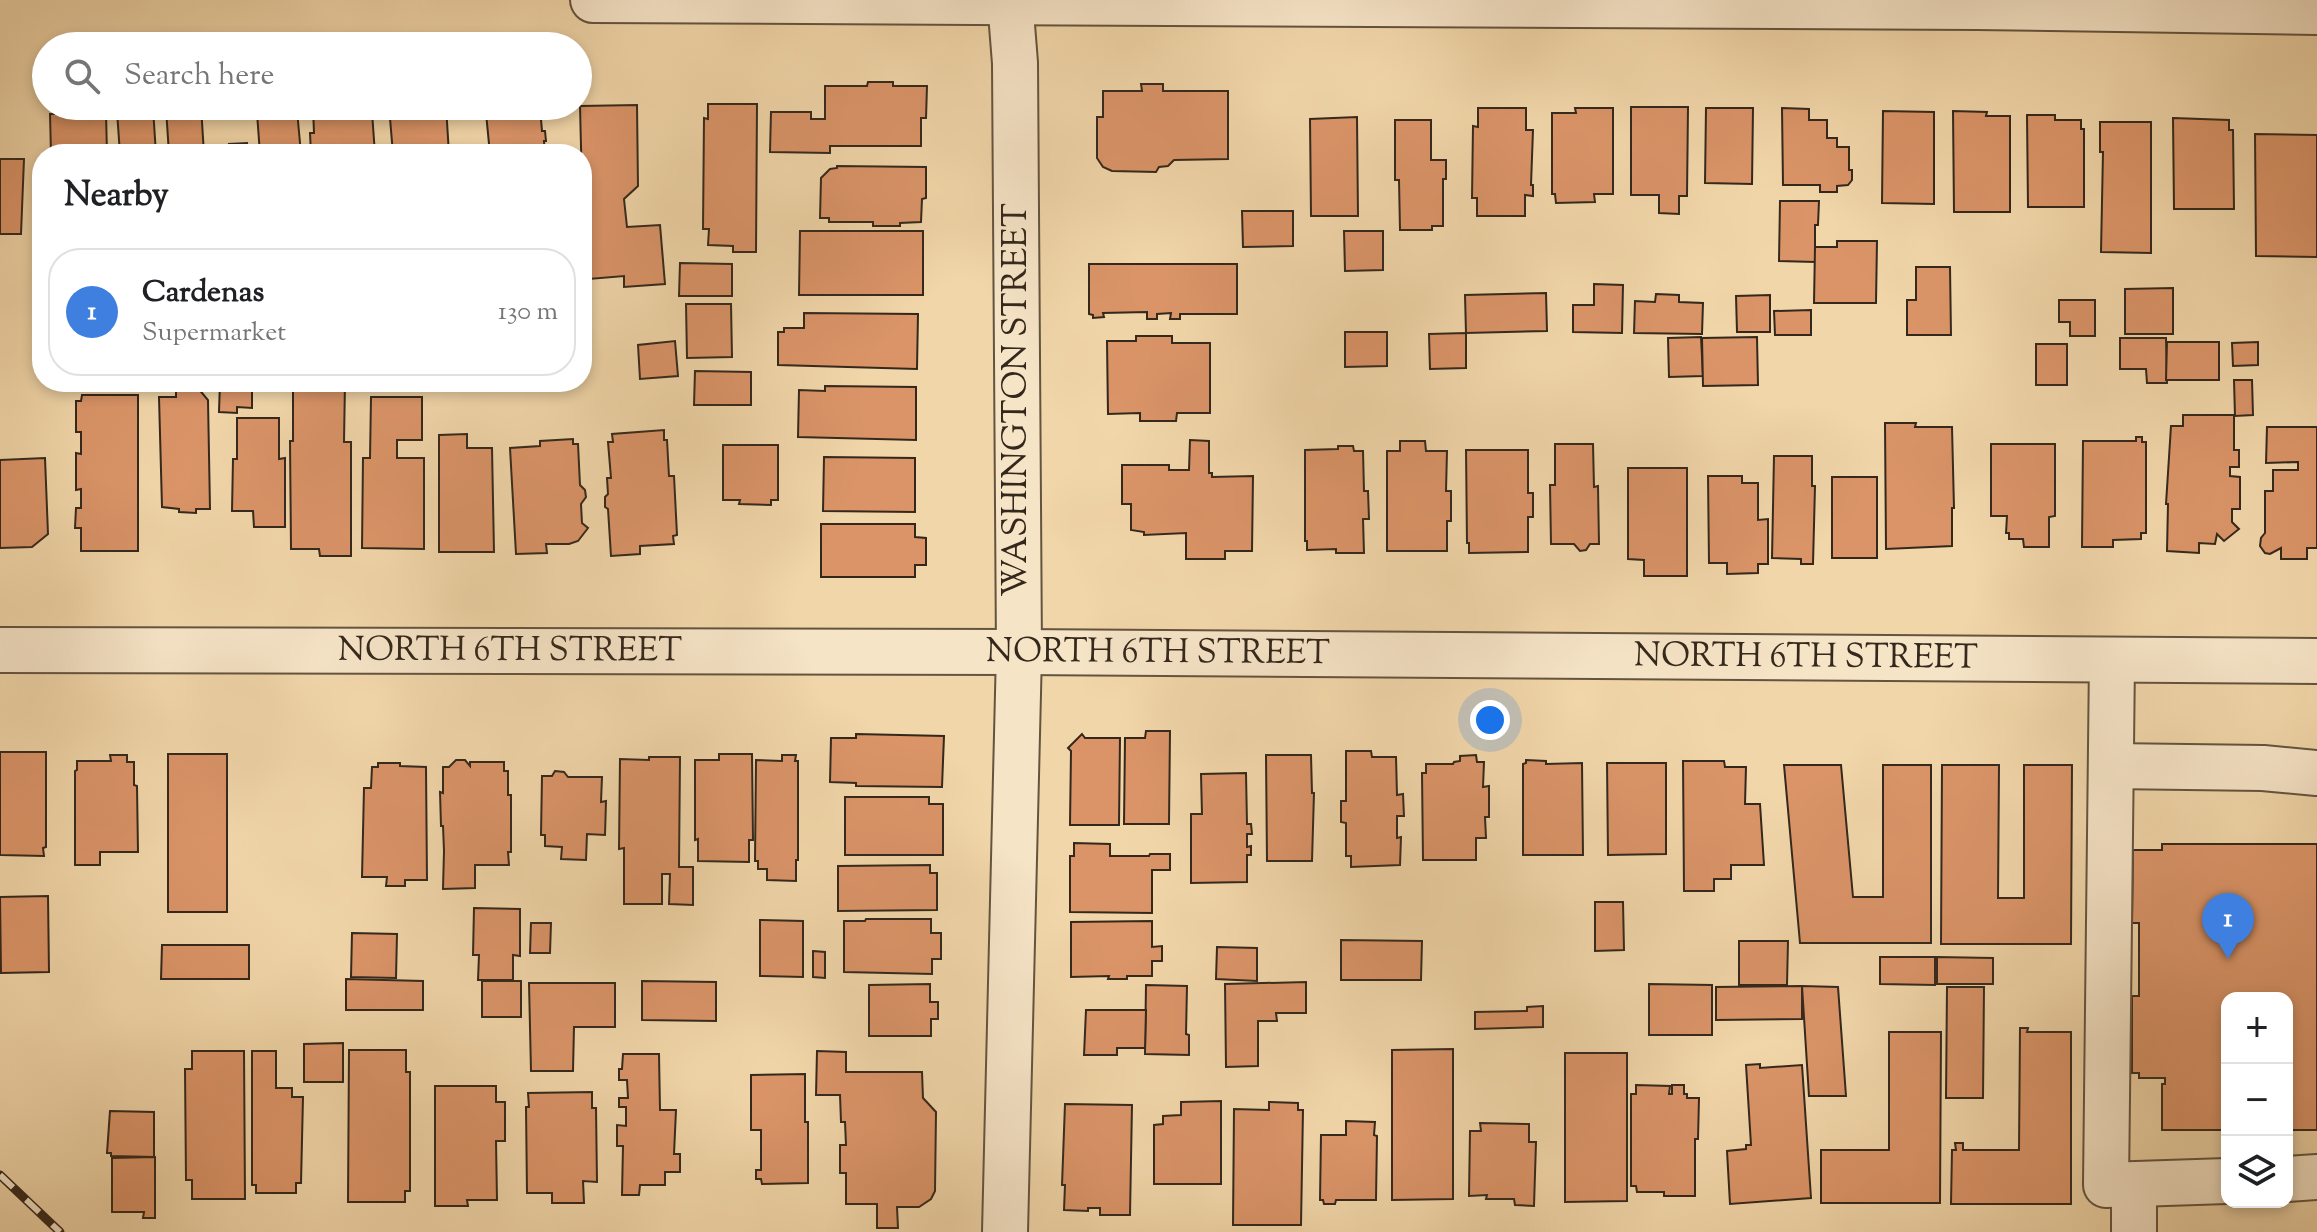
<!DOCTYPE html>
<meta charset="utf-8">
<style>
body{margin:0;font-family:"Sorts Mill Goudy",serif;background:#f6f6f6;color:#202124}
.controls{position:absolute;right:24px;bottom:24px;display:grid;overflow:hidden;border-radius:16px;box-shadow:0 4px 12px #0003}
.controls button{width:72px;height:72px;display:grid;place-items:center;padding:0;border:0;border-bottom:2px solid #e0e0e0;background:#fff;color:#202124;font:40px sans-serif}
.you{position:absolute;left:1490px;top:720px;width:28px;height:28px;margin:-20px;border:6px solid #fff;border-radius:50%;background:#1a73e8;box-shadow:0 0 0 12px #1a73e833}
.badge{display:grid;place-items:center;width:52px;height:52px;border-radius:50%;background:#ea580c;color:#fff;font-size:26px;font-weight:700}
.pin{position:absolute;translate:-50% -66px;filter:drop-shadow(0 2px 4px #0008)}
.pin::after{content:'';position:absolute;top:42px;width:28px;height:24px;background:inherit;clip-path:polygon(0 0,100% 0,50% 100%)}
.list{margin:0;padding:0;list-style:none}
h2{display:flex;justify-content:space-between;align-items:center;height:104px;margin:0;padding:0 32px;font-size:34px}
h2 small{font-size:26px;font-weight:400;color:#757577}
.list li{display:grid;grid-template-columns:52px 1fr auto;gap:24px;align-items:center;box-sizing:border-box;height:128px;margin:0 16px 16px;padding:0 16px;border:2px solid #e0e0e0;border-radius:32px}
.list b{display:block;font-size:30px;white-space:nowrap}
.list p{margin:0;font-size:26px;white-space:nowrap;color:#757577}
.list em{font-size:26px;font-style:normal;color:#757577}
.icon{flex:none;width:44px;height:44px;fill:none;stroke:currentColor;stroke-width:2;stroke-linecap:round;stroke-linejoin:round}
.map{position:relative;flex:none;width:2317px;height:1232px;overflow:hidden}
.search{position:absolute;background:#fff;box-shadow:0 4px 12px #0003;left:32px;top:32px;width:560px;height:88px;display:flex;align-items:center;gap:20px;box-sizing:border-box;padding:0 28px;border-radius:44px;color:#757577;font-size:30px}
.panel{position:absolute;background:#fff;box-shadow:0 4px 12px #0003;left:32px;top:144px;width:560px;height:248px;border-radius:32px}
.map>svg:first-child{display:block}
</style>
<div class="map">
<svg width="2317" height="1232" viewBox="0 0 2317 1232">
<rect width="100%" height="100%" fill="#f1d6a9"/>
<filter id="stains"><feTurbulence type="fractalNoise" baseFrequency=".0025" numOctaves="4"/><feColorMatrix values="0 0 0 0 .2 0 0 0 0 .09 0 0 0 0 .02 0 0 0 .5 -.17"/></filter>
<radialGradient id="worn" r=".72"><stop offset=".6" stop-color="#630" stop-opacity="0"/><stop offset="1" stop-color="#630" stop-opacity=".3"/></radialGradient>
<!-- building -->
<g fill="#da9468" stroke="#34281c" stroke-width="2">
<polygon points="868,82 893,82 893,86 927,86 926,118 921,118 921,146 830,146 830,153 770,152 771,112 811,112 811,119 825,119 825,86 867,86"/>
<polygon points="1141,84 1163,84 1163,91 1228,91 1228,159 1174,160 1168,166 1159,167 1156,172 1112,171 1103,167 1097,158 1097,117 1103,117 1103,91 1142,91"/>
<polygon points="708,104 757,104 756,252 733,252 733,246 708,245 709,229 703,229 704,118 708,119"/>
<polygon points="637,105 638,186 624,199 627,227 660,225 665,284 624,287 624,276 589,279 582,187 580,106"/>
<polygon points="141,106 141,109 153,108 156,154 120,154 117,111 130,110 129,107"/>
<polygon points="201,106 204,154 169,154 166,108"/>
<polygon points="336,106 374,106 375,113 372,112 375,154 311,154 310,133 314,133 313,107"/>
<polygon points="389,106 446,106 449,154 393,154"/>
<polygon points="1631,107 1688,107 1687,196 1679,196 1679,214 1659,213 1659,195 1631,195"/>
<polygon points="540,108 542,131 545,131 546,141 544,141 545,154 490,154 486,113"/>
<polygon points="1478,108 1526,108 1526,130 1533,130 1531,185 1533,185 1533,196 1525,195 1525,216 1477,216 1477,198 1472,198 1473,126 1478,127"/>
<polygon points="1575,108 1613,108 1613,194 1594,194 1595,202 1556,203 1555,194 1552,194 1552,113 1576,113"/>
<polygon points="1706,108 1753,108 1752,184 1705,183"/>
<polygon points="1782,108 1809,109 1809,120 1827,120 1827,138 1837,138 1837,147 1849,147 1849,170 1852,170 1852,180 1848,185 1837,186 1837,192 1820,192 1820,185 1783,185"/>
<polygon points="297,110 301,154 260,154 257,113"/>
<polygon points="1883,111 1934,112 1934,204 1882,203"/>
<polygon points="1953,111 1987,112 1986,116 2010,116 2010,212 1954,212"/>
<polygon points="106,113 107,154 51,154 50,114"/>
<polygon points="2027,115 2055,115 2055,120 2081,120 2081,129 2084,129 2084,207 2028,207"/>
<polygon points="1357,117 1358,216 1311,216 1310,119"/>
<polygon points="2173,118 2229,120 2229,130 2233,130 2234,209 2174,209"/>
<polygon points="1395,120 1431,120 1431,160 1446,160 1446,179 1443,179 1443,226 1432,226 1432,230 1400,230 1399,180 1395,180"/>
<polygon points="2100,122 2151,122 2151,253 2101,252 2103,152 2100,152"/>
<polygon points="2255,134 2317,135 2317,257 2256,256"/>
<polygon points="247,143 247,154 211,154 210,150 230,149 229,144"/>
<polygon points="0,159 24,159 21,234 0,234"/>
<polygon points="837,166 926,167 926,198 922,199 921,222 900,223 900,226 873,226 873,222 829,222 829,218 820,218 821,178 830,169 837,168"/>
<polygon points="1780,201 1819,201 1818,225 1815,225 1815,262 1779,261"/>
<polygon points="1242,211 1293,211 1293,246 1243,247"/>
<polygon points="800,231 923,231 923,295 799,295"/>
<polygon points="1344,231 1383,231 1383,270 1345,271"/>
<polygon points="1837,241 1877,241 1876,303 1814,303 1815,247 1837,247"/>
<polygon points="680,263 732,264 732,296 679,296"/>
<polygon points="1089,264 1237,264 1237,314 1180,314 1180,319 1170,319 1171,313 1157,314 1157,319 1147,319 1147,312 1103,313 1104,317 1093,318 1093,315 1089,314"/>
<polygon points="1916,267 1950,267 1951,335 1907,335 1907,300 1916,300"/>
<polygon points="1594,284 1623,285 1622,333 1573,332 1573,305 1594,305"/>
<polygon points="2173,288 2173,334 2125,334 2125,289"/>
<polygon points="1546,293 1547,331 1466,333 1465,295"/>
<polygon points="1656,294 1679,295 1679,302 1703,303 1702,334 1634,333 1635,301 1655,302"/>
<polygon points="1770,295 1770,332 1737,332 1736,296"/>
<polygon points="2059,300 2095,300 2095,336 2070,336 2070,322 2059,322"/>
<polygon points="686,304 731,304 732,357 687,358"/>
<polygon points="1811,310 1811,335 1775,335 1774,311"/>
<polygon points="804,313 918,314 917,369 778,365 778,332 784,332 784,328 804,328"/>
<polygon points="1345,332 1387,332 1387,366 1345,367"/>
<polygon points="1466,333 1466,368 1430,369 1429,334"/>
<polygon points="1136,336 1172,336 1172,343 1210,343 1210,413 1177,413 1176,421 1140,421 1140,413 1108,414 1107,341 1136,341"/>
<polygon points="1701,337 1703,376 1669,377 1668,338"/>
<polygon points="1757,337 1758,385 1703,386 1702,338"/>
<polygon points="2120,338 2166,338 2167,383 2147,383 2146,369 2120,369"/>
<polygon points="675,341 678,376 640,379 638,345"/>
<polygon points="2167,342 2219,342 2219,380 2166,380"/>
<polygon points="2258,342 2258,365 2233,366 2232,343"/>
<rect x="2036" y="344" width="31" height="41"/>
<polygon points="695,371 751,372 751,405 694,405"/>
<polygon points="2234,380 2252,380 2253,415 2235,416"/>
<polygon points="220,382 252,382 252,408 237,407 237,413 219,412"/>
<polygon points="293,382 345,382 344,442 351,442 351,556 320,556 319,549 291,549 290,441 293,441"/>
<polygon points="825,386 916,387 916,440 798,437 799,390 825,391"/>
<polygon points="176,388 198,388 208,400 210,509 196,509 196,513 179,512 179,509 162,507 159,397 176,397"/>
<polygon points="82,395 138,395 138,551 81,551 81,528 75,528 76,508 81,508 81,489 76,490 76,453 81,454 81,432 76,432 76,401 81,401"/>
<polygon points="371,397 422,397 422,440 397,440 397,458 424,458 424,549 362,548 363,458 370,458"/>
<polygon points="2183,415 2234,415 2234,450 2239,450 2239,467 2230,467 2230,476 2240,477 2240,509 2232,509 2232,522 2239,529 2224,541 2217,534 2215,544 2199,543 2199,553 2167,551 2168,504 2166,504 2171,426 2183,426"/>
<polygon points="237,418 279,418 279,459 285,458 285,527 254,527 253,511 232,511 233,459 237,459"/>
<polygon points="1885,423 1916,423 1915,427 1952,427 1954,508 1952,508 1952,546 1886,549"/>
<polygon points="2267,427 2317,427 2317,548 2307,548 2307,559 2281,559 2281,548 2270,554 2265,553 2260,546 2261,538 2265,533 2265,491 2273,491 2273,470 2298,470 2298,462 2266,463"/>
<polygon points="664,430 664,440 667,440 669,476 674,476 677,535 673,536 674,544 640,546 640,554 611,556 608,509 605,507 605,497 608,494 607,478 611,478 608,442 613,442 612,434"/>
<polygon points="467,434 467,448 492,448 494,552 439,552 439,435"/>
<polygon points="2136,437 2142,437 2142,442 2146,442 2146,533 2141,533 2141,539 2113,540 2113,547 2082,547 2083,441 2136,441"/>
<polygon points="573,439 573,444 578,444 580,485 585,490 586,497 581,504 582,523 588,528 578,541 569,544 546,544 547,553 516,554 510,448 540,446 540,441"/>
<polygon points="1190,440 1209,441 1209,473 1212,473 1212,477 1253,476 1252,551 1225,551 1225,559 1186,559 1186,533 1144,535 1144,532 1131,530 1131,504 1122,504 1122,465 1169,465 1169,470 1189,470"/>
<polygon points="1400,441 1425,441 1426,451 1447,451 1446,491 1451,491 1451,521 1447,521 1447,551 1387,551 1387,451 1400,451"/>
<polygon points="1555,444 1593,444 1594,487 1598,486 1599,544 1590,544 1586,550 1580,551 1574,544 1551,544 1550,485 1555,485"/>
<polygon points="1991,444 2055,444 2055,516 2049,517 2049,547 2024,547 2023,539 2009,539 2009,533 2006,533 2007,516 1991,516"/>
<polygon points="723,445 778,445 778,500 771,500 771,505 739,504 740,500 723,500"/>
<polygon points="1338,446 1353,446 1354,451 1363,451 1364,491 1368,491 1369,519 1363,519 1364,553 1336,553 1336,549 1307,550 1307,541 1305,541 1305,450 1338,449"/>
<polygon points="1466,450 1528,450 1528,493 1533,493 1533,517 1528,517 1528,552 1469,553 1469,543 1467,543"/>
<polygon points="1774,456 1812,456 1812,486 1815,486 1813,564 1801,564 1801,559 1772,558"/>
<polygon points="824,457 915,458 915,512 823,511"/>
<polygon points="45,458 48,534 32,547 0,548 0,460"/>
<polygon points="1628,468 1687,468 1687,576 1644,576 1644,560 1628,559"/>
<polygon points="1708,476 1742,476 1742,483 1758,483 1758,520 1768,519 1768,564 1758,564 1758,573 1727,574 1727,563 1709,563"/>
<rect x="1832" y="477" width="45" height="81"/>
<polygon points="821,524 915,524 915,537 926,538 926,565 915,565 915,577 821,577"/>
<polygon points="1146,731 1170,731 1169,824 1124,824 1125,738 1145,738"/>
<polygon points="856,734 944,736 942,787 856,786 856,783 830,782 831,738 856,738"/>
<polygon points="1082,734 1085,738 1120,738 1119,825 1070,825 1071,751 1068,748"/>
<polygon points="1346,751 1371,751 1372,757 1396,757 1397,795 1403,794 1404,816 1397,816 1397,838 1401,837 1400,865 1351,867 1351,856 1346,856 1346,823 1341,822 1341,801 1346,801"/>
<polygon points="0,752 46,752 46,847 43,848 44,856 0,855"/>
<rect x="168" y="754" width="59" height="158"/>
<polygon points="719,754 752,754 753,840 749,840 749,862 698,861 698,839 695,840 695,760 719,760"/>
<polygon points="110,755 127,755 127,762 134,762 134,785 137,786 138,852 100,852 100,865 75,865 75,771 77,770 77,761 111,761"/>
<polygon points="782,755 796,755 795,761 798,761 798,860 796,860 796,881 767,880 767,869 758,869 758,861 755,861 756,760 782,761"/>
<polygon points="1266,755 1311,755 1312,793 1314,793 1312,861 1267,861"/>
<polygon points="1476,755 1477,762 1484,762 1483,787 1489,786 1489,817 1485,817 1486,838 1476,838 1476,860 1423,860 1422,773 1426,773 1426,764 1453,764 1454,762 1460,761 1460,756"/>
<polygon points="649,757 680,757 679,867 693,867 693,905 669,904 670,874 662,874 662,904 624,904 624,848 619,849 620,759 649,760"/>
<polygon points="456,760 465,760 470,766 470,762 504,762 504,771 508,771 508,795 511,795 511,852 508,852 509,865 475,865 475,888 443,889 444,851 443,826 441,826 440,792 443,793 443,767 449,767"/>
<polygon points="1526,760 1546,761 1546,764 1582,763 1583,855 1523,855 1523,764 1526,763"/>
<polygon points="1683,761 1724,761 1725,767 1746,767 1745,804 1760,804 1764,865 1731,865 1731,879 1714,879 1714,891 1684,891"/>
<polygon points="378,763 400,763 400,766 426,767 427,880 405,880 405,886 386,886 387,877 362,877 364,788 371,788 372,767 378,767"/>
<polygon points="1607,763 1666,763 1666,854 1608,855"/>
<polygon points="1784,765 1841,765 1853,897 1883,897 1883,765 1931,765 1931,943 1800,943"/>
<polygon points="1942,765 1999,765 1998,898 2024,898 2024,765 2072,765 2071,944 1941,944"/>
<polygon points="555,771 564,772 568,777 602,777 601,802 606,801 605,835 587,834 586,860 561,859 562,847 545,846 545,835 541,835 542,776 552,776"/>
<polygon points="1246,773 1247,824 1251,824 1252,834 1247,834 1247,847 1251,846 1251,855 1247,855 1247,882 1191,883 1191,814 1202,814 1201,774"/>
<polygon points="845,797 929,797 929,804 943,804 943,855 845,855"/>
<polygon points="1074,843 1110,844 1110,856 1149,856 1150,854 1170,854 1170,870 1152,870 1152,913 1070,912 1070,856 1074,856"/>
<polygon points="2162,844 2317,844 2317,1130 2287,1130 2287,998 2227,998 2227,1130 2162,1130 2162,1084 2165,1084 2165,1078 2139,1078 2139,1073 2132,1073 2132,996 2139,996 2139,923 2132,923 2133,850 2162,850"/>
<polygon points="930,865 930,873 937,873 937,910 838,911 838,866"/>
<polygon points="48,896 49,972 1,973 0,897"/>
<polygon points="1595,902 1623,902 1624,950 1595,951"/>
<polygon points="474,908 520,909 520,956 513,955 513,980 478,980 479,955 473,955"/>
<polygon points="866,919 931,919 931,933 941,933 941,959 932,959 932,974 844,972 844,921 865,921"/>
<polygon points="760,920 803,921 803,977 760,976"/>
<polygon points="1152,921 1152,947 1162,946 1162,961 1152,961 1152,976 1127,976 1127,979 1108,979 1109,976 1071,977 1071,922"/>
<polygon points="531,923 551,923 550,953 530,953"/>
<polygon points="352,933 397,934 396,978 351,977"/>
<polygon points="1341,940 1422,941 1421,980 1341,980"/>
<polygon points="1739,941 1788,941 1787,985 1739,985"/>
<polygon points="162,945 249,945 249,979 161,979"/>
<polygon points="1217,947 1257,948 1257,981 1216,979"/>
<polygon points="813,951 825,952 825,978 813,977"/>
<polygon points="1880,957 1935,957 1935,985 1880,984"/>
<polygon points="1937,957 1993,958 1993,984 1937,984"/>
<polygon points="346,979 423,981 423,1010 346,1010"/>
<rect x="482" y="981" width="39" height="36"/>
<polygon points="642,981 716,982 716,1021 642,1020"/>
<polygon points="1306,982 1306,1013 1276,1013 1277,1021 1258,1021 1258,1066 1226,1067 1225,984"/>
<polygon points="529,983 615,983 615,1027 574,1027 573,1071 531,1071"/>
<polygon points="930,984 930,1002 938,1002 938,1019 931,1019 931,1036 869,1036 869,985"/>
<polygon points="1649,984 1712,985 1712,1035 1649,1035"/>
<polygon points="1146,985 1187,986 1186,1034 1189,1035 1189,1055 1145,1054"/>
<polygon points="1802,986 1838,987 1846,1096 1809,1096"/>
<polygon points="1802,986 1802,1019 1716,1020 1716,987"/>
<polygon points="1947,987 1984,987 1983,1098 1946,1098"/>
<polygon points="1543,1006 1543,1027 1475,1029 1475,1012 1527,1011 1527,1007"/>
<polygon points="1086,1010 1146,1010 1145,1048 1117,1048 1117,1055 1084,1055"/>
<polygon points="2020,1028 2028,1028 2027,1032 2071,1032 2071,1204 1951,1204 1952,1150 1956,1150 1955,1143 1963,1143 1963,1150 2019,1150"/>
<polygon points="1889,1032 1941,1032 1940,1203 1821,1203 1821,1150 1889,1150"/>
<polygon points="343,1043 343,1082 304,1082 304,1044"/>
<polygon points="1453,1049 1453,1199 1392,1200 1392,1050"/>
<polygon points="349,1050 406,1050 406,1072 410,1072 410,1191 405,1191 405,1202 348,1202"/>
<polygon points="192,1051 244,1051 245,1199 192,1199 192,1180 186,1180 185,1069 192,1069"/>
<polygon points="252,1051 276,1051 276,1088 292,1088 292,1097 303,1097 301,1183 296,1183 296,1193 256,1193 256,1185 252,1185"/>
<polygon points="817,1051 846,1052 846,1072 922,1072 923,1098 936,1112 935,1191 931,1199 919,1207 897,1207 898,1228 877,1228 877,1204 846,1204 846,1173 840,1173 840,1145 846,1145 845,1122 841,1122 840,1095 816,1095"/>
<polygon points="1565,1053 1627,1053 1627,1201 1565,1202"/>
<polygon points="623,1054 659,1054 660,1110 676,1110 674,1154 680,1154 680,1172 665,1172 665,1185 640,1185 639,1195 622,1195 623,1146 617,1146 617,1125 626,1126 626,1107 619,1107 619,1098 628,1098 627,1080 619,1080 619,1069 622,1069"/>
<polygon points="1760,1064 1760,1068 1802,1065 1811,1198 1730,1204 1727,1151 1746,1149 1746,1145 1751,1145 1746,1065"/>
<polygon points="805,1074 805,1122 808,1122 808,1183 762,1184 761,1179 756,1179 756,1170 761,1170 761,1130 751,1130 751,1075"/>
<polygon points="1636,1085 1670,1086 1669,1094 1672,1094 1672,1085 1684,1085 1684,1094 1687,1094 1687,1098 1699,1098 1698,1139 1695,1139 1695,1196 1664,1196 1664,1192 1637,1192 1636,1186 1631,1186 1631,1094 1636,1094"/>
<polygon points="435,1086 496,1086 496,1102 505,1102 505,1141 496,1141 497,1200 467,1200 468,1206 435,1206"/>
<polygon points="592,1092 592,1108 596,1108 597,1182 583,1181 584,1203 552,1203 552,1193 527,1193 526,1107 529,1107 528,1093"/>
<polygon points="1221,1101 1221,1184 1154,1184 1154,1125 1163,1124 1163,1116 1181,1115 1181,1102"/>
<polygon points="1269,1102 1298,1103 1298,1110 1303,1110 1301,1225 1233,1225 1234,1109 1269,1110"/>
<polygon points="1065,1104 1132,1105 1130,1215 1100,1215 1100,1208 1088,1208 1088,1211 1064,1210 1065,1185 1062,1185"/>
<polygon points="110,1111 154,1112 154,1157 111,1156 111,1153 107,1153"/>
<polygon points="1346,1121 1375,1122 1374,1135 1377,1136 1376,1200 1336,1200 1335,1204 1324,1204 1323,1200 1320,1200 1321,1135 1346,1135"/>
<polygon points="1480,1123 1529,1124 1529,1142 1536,1142 1534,1206 1515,1205 1514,1199 1486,1199 1487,1195 1469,1196 1470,1131 1481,1131"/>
<polygon points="155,1157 155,1218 143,1218 144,1212 112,1212 112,1158"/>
</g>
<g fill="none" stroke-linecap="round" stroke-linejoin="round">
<!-- minor casing -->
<g stroke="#63543f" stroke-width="48">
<g id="minor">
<polyline points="593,0 1977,7 2317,12"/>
<path id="s1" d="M0 650 1019 652 2317 661"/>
<polyline points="2112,660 2106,1185 2227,1181"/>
<polyline points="2111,766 2263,768 2317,773"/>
<polyline points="2287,1179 2317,1177"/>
<polyline points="1005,1232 1019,652 1015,63 1010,0"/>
<polyline points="2134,1232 2134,1185"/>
</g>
</g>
<!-- minor -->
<use href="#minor" stroke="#f6e4c7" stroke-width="44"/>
<!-- rail casing -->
<g stroke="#34281c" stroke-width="9">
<polyline id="rail" points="0,1175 60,1232"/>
</g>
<!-- rail -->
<use href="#rail" stroke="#f6e4c7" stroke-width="6" stroke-dasharray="18" stroke-linecap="butt"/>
</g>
<g text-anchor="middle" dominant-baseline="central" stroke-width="6" stroke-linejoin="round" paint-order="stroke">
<!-- street labels -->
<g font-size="34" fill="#34281c" stroke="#f6e4c7">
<text transform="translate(1017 400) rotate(-90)">WASHINGTON STREET</text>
<text stroke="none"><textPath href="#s1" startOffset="510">NORTH 6TH STREET</textPath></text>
<text stroke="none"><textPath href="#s1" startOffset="1158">NORTH 6TH STREET</textPath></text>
<text stroke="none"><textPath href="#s1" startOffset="1806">NORTH 6TH STREET</textPath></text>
</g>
</g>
<rect width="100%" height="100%" filter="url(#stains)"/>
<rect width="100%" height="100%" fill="url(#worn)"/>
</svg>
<div class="controls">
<button>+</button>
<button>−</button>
<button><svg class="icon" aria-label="layers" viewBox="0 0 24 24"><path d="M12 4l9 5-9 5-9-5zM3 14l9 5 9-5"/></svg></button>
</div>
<div class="you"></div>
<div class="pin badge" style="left:2228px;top:959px;background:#3f7fe0">1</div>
<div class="search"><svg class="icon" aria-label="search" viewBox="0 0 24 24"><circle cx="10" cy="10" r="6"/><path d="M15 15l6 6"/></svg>Search here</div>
<section class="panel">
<h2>Nearby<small></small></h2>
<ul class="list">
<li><span class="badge" style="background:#3f7fe0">1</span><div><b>Cardenas</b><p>Supermarket</p></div><em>130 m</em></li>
</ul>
</section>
</div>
